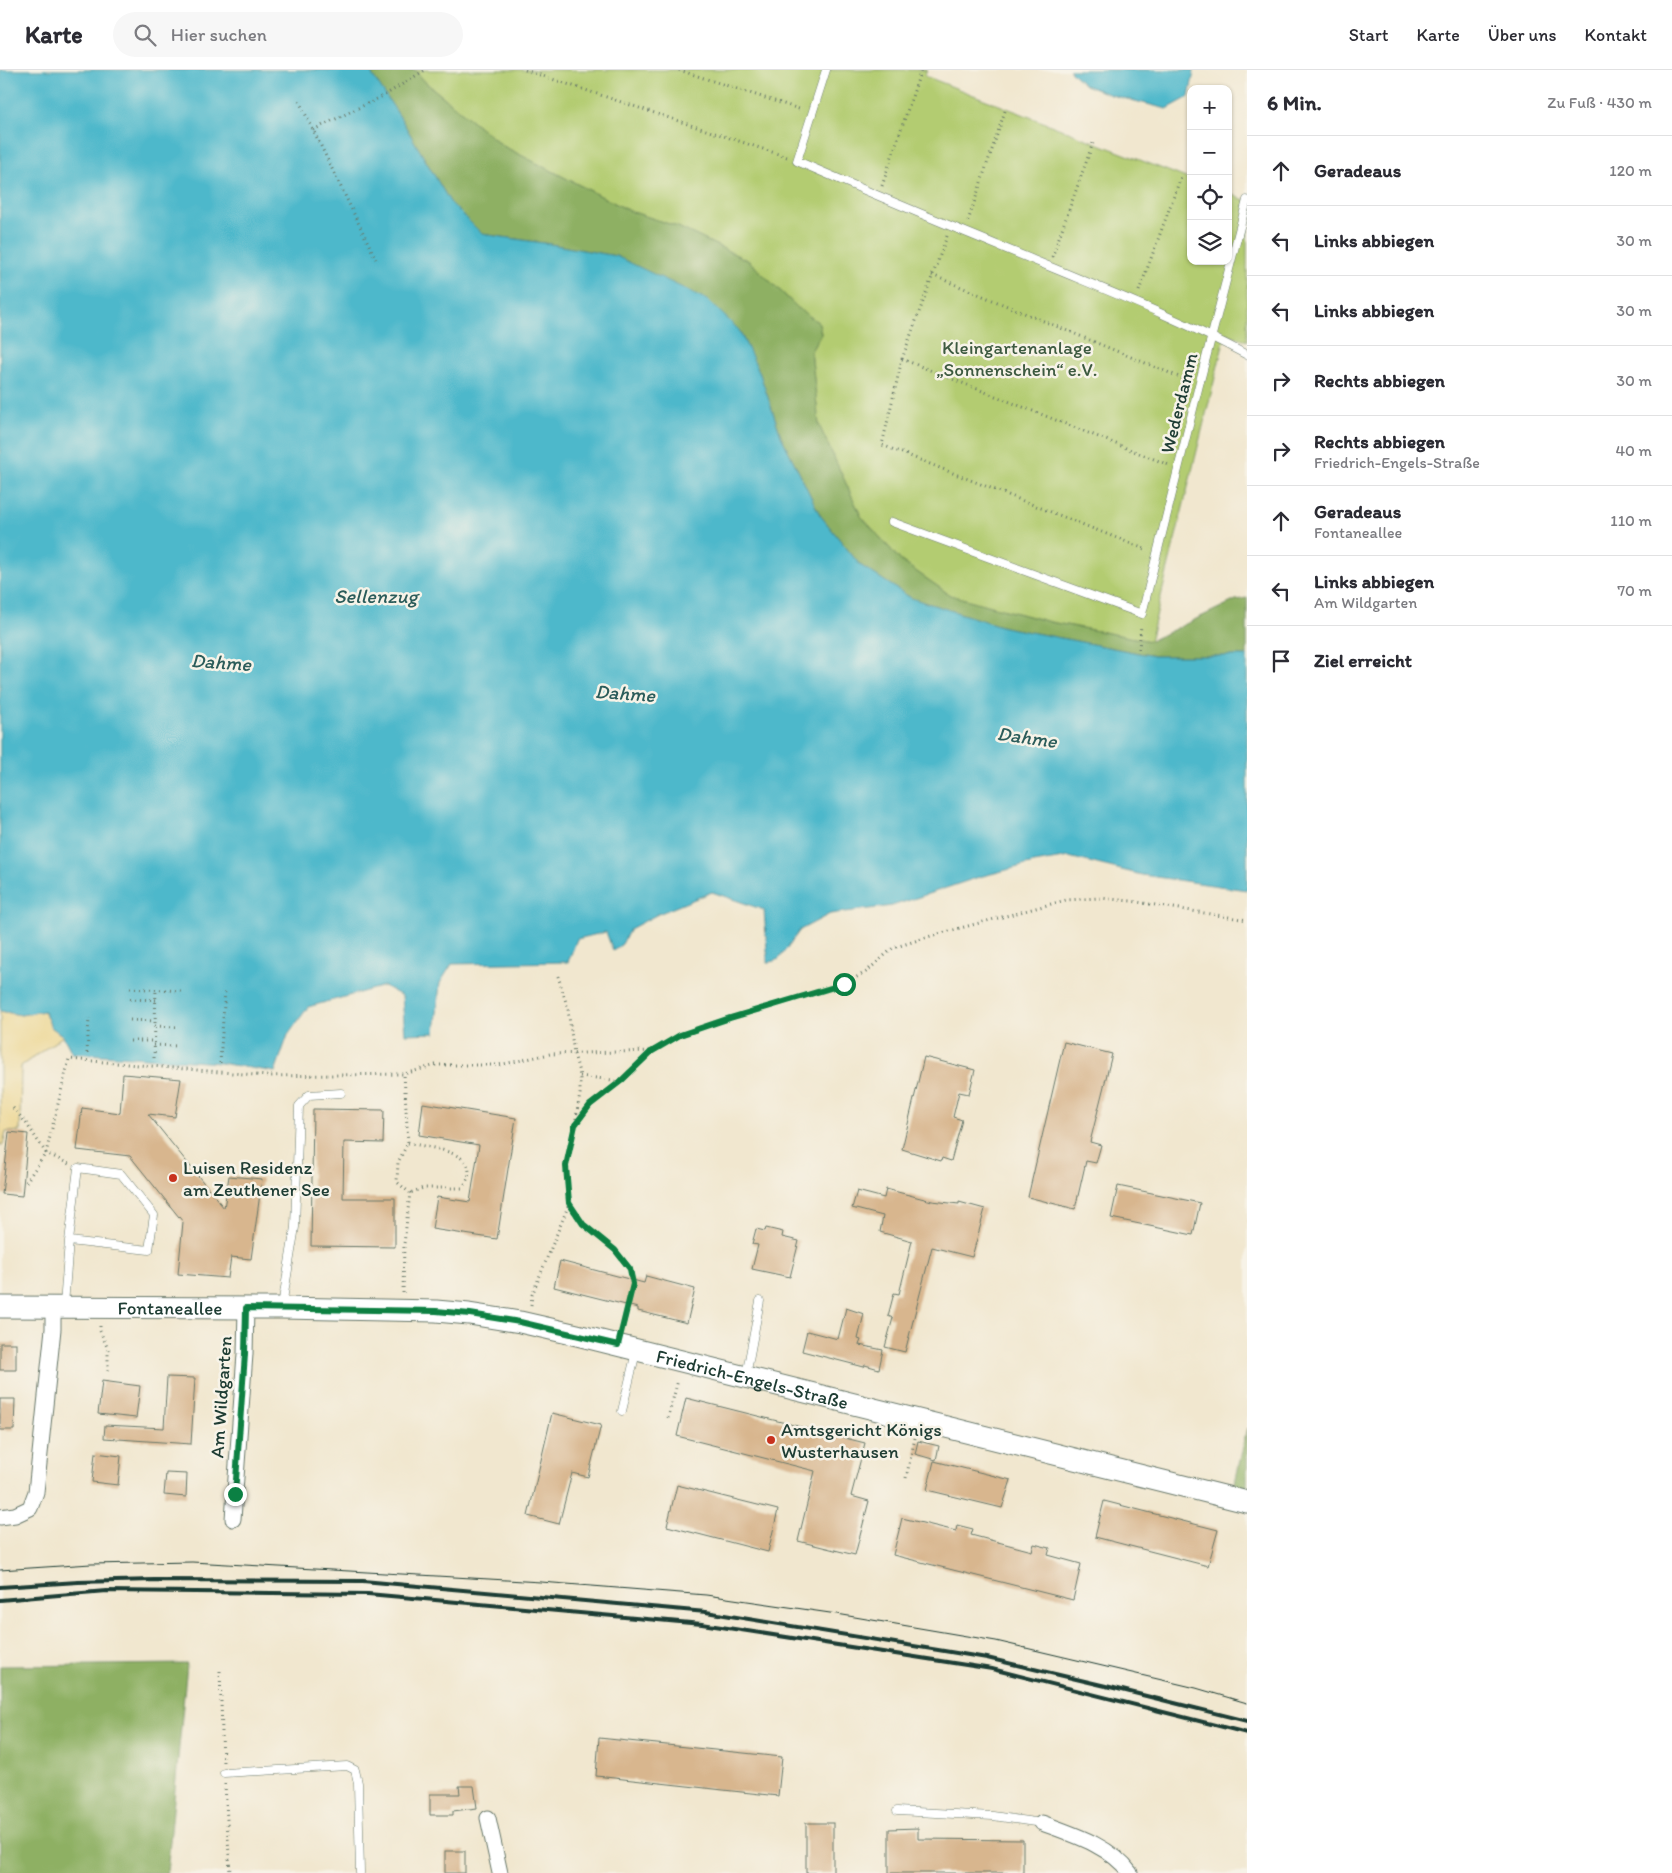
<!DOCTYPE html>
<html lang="de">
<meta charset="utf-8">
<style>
body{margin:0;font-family:Itim,sans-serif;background:#f7f7f7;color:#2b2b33}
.controls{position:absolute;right:15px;top:15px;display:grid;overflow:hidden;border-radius:10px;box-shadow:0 1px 4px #0004}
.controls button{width:45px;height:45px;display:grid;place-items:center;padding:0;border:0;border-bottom:1px solid #e1e1e2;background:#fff;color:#2b2b33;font:25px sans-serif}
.stop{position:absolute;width:15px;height:15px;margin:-11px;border:4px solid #0b8043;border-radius:50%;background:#fff}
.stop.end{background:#0b8043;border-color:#fff;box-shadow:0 1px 5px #0008}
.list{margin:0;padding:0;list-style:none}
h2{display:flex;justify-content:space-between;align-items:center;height:65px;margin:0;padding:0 20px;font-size:21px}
h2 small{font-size:16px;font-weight:400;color:#7c7c81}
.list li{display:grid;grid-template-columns:32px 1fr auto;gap:15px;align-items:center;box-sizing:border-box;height:70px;padding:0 20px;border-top:1px solid #e1e1e2}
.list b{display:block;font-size:19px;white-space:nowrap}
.list p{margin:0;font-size:16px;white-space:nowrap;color:#7c7c81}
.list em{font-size:16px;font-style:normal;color:#7c7c81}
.icon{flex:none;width:28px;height:28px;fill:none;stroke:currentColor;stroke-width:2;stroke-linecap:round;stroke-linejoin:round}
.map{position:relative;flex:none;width:1247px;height:1803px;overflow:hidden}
header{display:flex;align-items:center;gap:30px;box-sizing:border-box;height:70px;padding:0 25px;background:#fff;border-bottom:1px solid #e1e1e2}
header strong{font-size:24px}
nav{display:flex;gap:28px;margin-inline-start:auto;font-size:18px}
.search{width:350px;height:45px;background:#f7f7f7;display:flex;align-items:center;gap:12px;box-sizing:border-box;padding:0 18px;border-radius:28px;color:#7c7c81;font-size:19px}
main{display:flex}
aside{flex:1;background:#fff}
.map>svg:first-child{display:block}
</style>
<header>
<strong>Karte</strong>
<div class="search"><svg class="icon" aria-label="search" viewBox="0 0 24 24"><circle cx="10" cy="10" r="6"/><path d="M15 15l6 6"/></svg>Hier suchen</div>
<nav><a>Start</a><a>Karte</a><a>Über uns</a><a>Kontakt</a></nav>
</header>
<main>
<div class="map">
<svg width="1247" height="1803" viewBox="0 0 1247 1803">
<rect width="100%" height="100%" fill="#f7f3e8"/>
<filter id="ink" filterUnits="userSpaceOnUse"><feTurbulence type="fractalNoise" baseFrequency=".02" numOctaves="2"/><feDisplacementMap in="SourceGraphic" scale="10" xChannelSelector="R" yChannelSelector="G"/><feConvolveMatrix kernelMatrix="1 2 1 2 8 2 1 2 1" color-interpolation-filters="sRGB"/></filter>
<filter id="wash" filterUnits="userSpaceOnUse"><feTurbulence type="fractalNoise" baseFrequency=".0096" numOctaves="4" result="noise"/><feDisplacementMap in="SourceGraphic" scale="20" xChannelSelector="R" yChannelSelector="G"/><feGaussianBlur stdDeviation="1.12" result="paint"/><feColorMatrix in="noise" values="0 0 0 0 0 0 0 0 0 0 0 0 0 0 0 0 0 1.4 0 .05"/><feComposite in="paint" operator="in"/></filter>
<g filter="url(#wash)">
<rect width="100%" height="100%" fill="#f1e7cf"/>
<!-- green -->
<polygon fill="#b3cc71" stroke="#698452" points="415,0 927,0 925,6 1191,110 1191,191 1228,191 1228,123 1247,131 1247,271 1226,263 1150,571 1050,552 950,525 901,491 861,446 819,356 811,281 821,264 819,253 798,238 749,191 678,157 630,141 503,76 425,12"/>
<!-- forest -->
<g fill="#8eb063" stroke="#56764c">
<polygon points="369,0 415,0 425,12 503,76 630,141 678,157 749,191 798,238 819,253 821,264 811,281 819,355 861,446 901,491 950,525 1050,552 1150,571 1236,530 1247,528 1247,586 1154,586 1004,557 911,528 860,495 820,445 781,366 759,301 739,260 616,186 550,174 482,164 450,132 400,47"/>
<polygon points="1247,1358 1247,1425 1233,1422"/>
<polygon points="187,1594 167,1803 0,1803 0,1596"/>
</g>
<!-- sand -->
<polygon fill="#eeda9e" stroke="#868c69" points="0,941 21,945 44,941 51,957 63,966 21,996 20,1061 6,1062 3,1075 0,1075"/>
<!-- water -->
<g fill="#4eb8cb" stroke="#367a80">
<polygon points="0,0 369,0 400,47 450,132 482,164 550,174 616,186 708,230 739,260 759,301 781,366 820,445 860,495 911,528 1004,557 1154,586 1247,586 1247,820 1142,805 1069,787 1034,793 979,807 892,836 830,844 800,860 779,889 768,893 764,840 712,822 658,844 630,859 622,874 613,881 606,862 577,869 568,892 452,894 440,913 435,963 405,964 402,926 384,916 308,937 288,965 275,1002 220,993 72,983 63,966 51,957 44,941 21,945 0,941"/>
<polygon points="1069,0 1193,0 1194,2 1189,27 1167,39 1111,25 1085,15"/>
</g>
<g id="blocks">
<!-- building -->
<g fill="#d8b68e">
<polygon points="1064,972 1112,984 1090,1072 1101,1075 1096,1093 1086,1091 1075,1139 1028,1127"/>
<polygon points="924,987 975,1000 969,1024 959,1022 953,1047 962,1050 951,1091 942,1088 941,1091 902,1079"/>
<polygon points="123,1004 181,1009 175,1047 148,1044 224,1138 229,1106 262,1109 251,1189 231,1187 228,1208 178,1204 183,1152 130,1086 77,1080 82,1038 120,1043"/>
<polygon points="423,1033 516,1048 497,1169 432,1159 437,1127 470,1132 479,1075 419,1065"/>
<polygon points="313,1039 384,1040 383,1073 344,1072 343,1128 395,1128 395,1177 311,1176"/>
<polygon points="9,1062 28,1064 22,1126 2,1124"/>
<polygon points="1118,1116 1200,1133 1193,1165 1111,1148"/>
<polygon points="886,1119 932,1131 959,1134 959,1132 985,1139 972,1187 932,1177 905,1282 885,1277 893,1248 888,1246 894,1223 899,1224 912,1171 880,1162 883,1146 852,1138 857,1121 884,1128"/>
<polygon points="766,1158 783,1162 782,1167 799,1171 790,1207 752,1199 758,1175 752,1174 756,1159 765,1161"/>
<polygon points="560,1191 644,1213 646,1206 695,1219 687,1253 638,1241 638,1238 554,1217"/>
<polygon points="846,1238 864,1244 858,1269 861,1270 859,1275 883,1280 879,1299 865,1295 864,1297 802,1281 807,1261 838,1269"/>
<rect x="0" y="1273" width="16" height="27"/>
<polygon points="167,1307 195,1308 191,1374 104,1368 105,1355 164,1358"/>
<polygon points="102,1311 140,1316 136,1348 98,1344"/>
<polygon points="686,1328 865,1373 851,1426 869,1431 855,1485 798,1471 815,1401 677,1366"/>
<polygon points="0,1329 15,1329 14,1360 0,1360"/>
<polygon points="552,1343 601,1355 588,1407 572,1403 559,1454 528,1446"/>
<polygon points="918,1371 939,1376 936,1390 915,1384"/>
<polygon points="95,1383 121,1386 118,1415 92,1412"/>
<polygon points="934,1391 1011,1410 1002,1438 927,1420"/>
<polygon points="166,1403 187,1404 186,1427 164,1425"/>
<polygon points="677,1415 778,1440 768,1482 667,1456"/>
<polygon points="1104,1431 1218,1460 1208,1496 1095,1467"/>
<polygon points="902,1448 956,1461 957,1455 973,1459 971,1465 1032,1481 1034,1474 1050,1478 1048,1485 1081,1494 1073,1530 893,1485"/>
<polygon points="599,1668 782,1687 778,1726 596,1706"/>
<polygon points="459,1716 474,1716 477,1738 453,1741 453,1745 430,1745 430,1724 460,1724"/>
<rect x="806" y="1753" width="27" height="50"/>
<polygon points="918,1758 918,1769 1023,1770 1023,1803 889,1803 889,1759"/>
<rect x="445" y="1781" width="20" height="22"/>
</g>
</g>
</g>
<g filter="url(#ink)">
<use href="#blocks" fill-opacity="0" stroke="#68786a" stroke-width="1"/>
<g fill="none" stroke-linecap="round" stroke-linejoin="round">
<!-- lane casing -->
<g stroke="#68786a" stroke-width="9">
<g id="lane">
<path d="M826 0 797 91C882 128 967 163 1053 198 1118 225 1184 251 1247 285"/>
<polyline points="892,452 1142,544 1199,315 1247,130"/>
<polyline points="64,1235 69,1171 78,1098 121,1104 154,1145 149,1180 69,1171"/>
<polyline points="282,1236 295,1157 299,1036 309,1025 341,1023"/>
<polyline points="746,1306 760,1231"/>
<polyline points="622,1341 636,1282"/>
<polyline points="224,1703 347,1696 355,1700 358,1713 360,1803"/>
<polyline points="897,1741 993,1746 1042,1753"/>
</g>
</g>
<!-- street casing -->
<g stroke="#68786a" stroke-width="17">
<g id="street">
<polyline points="0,1447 15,1445 30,1438 36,1422 53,1259 53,1237"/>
<polyline points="233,1449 245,1284 246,1238"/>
<polyline points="488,1748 500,1803"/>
<path d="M1042 1753C1072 1764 1111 1776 1130 1803"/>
</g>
</g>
<!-- secondary casing -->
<g stroke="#68786a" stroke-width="23">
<g id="secondary">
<path id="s1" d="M0 1237 282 1238 436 1241 469 1244 520 1252 577 1265 1247 1432"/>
</g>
</g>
<!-- path -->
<g stroke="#68786a" stroke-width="3" stroke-dasharray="1 4" stroke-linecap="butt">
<polyline points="525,0 787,87"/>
<polyline points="679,0 802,40"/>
<polyline points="299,31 376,189"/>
<polyline points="313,60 385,25 425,0"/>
<polyline points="882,116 921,0"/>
<polyline points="968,151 1006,38"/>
<polyline points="947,166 902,289 882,375 1147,480"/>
<polyline points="1052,187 1093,73"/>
<polyline points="932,205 1189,311"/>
<polyline points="1139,221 1181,107"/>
<polyline points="902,289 1169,395"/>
<polyline points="1139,579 1141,555"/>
<polyline points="558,906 568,939 574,984 580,1006 580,1024 575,1054"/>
<polyline points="130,918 182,921"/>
<polyline points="130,929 156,930"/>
<polyline points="130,950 155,951"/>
<polyline points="155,956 178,957"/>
<polyline points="130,971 154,971"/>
<polyline points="154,975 177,976"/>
<polyline points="87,983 89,948"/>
<polyline points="154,988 156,919"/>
<polyline points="220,993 225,920"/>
<polyline points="580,1006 620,1011"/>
<polyline points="13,1038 26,1053 46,1083 69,1094"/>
<path d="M408 1073C430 1078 489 1082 462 1118H423L410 1123"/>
<polyline points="26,1112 46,1083 69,989 267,1006 404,1004 436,995 499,995 550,984 651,981"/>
<polyline points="403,1223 404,1174 410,1123 397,1112 398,1092 408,1073 404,1004"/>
<polyline points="531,1235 532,1225 569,1134"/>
<polyline points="100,1256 100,1261 108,1279 108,1302"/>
<polyline points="623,1257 633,1214 630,1199 615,1180 583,1154 574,1143 569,1133 566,1096 575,1055 590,1035 621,1011 654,980 680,965 730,948 844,914 866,902 893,878 934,865 1066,830 1099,828 1131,831 1247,850"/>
<polyline points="668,1348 678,1310"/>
<polyline points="906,1408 915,1368"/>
<polyline points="220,1601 223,1693"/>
<polyline points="225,1714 230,1803"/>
</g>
<!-- lane -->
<use href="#lane" stroke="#fff" stroke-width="8"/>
<!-- street -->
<use href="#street" stroke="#fff" stroke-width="15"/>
<!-- secondary -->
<use href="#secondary" stroke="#fff" stroke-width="21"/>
<!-- tram -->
<polyline stroke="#1f3d34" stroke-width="1" points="0,1500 91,1494 192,1492 541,1512 706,1525 837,1544 996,1571 1196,1618 1247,1633"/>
<!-- rail -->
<g stroke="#1f3d34" stroke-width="4">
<polyline points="0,1517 78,1512 154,1510 363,1511 706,1542 987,1588 1110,1617 1247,1651"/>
<polyline points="0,1530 106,1521 368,1524 702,1554 992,1599 1247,1663"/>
</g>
</g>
</g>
<g fill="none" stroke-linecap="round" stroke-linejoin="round" filter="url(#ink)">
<!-- route -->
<polyline stroke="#0b8043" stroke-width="6" points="235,1424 245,1284 246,1238 436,1241 470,1244 520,1252 618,1275 633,1214 630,1199 615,1180 583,1154 569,1133 566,1096 575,1055 590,1035 621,1011 651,982 680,965 730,948 844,914"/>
</g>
<!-- markers -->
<g fill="#c8321e" stroke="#f7f3e8" stroke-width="2">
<circle cx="173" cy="1108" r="5"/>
<circle cx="771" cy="1370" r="5"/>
</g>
<g text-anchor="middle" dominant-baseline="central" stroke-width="5" stroke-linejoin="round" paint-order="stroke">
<!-- park labels -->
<g font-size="19" fill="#3d5a40" stroke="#f7f3e8">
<text x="1017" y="277">Kleingartenanlage<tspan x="1017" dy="22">„Sonnenschein“ e.V.</tspan></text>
</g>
<!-- street labels -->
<g font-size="19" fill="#1f3d34" stroke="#f7f3e8">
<text transform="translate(1179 333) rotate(-76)">Wederdamm</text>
<text stroke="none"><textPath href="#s1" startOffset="170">Fontaneallee</textPath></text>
<text stroke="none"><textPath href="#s1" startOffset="760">Friedrich-Engels-Straße</textPath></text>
<text transform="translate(221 1327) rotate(-86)">Am Wildgarten</text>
</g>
<!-- poi labels -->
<g font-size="19" fill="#1f3d34" stroke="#f7f3e8" text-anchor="start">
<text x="183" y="1097">Luisen Residenz<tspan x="183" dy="22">am Zeuthener See</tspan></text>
<text x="781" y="1359">Amtsgericht Königs<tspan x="781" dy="22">Wusterhausen</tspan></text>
</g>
<!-- water labels -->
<g font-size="20" font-style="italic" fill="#2b5c5a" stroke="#f7f3e8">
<text x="376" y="526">Sellenzug</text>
<text transform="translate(221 592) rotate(4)">Dahme</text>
<text transform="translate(625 623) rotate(4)">Dahme</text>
<text transform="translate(1027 667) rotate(8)">Dahme</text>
</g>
</g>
</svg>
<div class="controls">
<button>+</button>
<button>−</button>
<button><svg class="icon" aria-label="locate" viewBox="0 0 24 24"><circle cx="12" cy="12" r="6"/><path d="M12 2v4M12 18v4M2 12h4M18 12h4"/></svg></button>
<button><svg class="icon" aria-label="layers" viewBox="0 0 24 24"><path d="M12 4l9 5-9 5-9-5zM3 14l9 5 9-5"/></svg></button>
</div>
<div class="stop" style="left:844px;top:914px"></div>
<div class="stop end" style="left:235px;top:1424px"></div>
</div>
<aside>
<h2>6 Min.<small>Zu Fuß · 430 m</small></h2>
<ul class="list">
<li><svg class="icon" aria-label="ahead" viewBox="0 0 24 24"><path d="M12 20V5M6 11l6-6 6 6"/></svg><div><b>Geradeaus</b></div><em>120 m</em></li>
<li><svg class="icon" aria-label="left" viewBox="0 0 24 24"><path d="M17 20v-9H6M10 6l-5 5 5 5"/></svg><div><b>Links abbiegen</b></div><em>30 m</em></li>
<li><svg class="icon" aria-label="left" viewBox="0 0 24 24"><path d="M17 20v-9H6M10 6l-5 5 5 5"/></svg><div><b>Links abbiegen</b></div><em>30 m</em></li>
<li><svg class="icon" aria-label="right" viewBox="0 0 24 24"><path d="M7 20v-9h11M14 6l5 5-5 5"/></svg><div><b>Rechts abbiegen</b></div><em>30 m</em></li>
<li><svg class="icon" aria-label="right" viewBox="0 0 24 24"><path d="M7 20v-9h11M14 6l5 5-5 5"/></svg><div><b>Rechts abbiegen</b><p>Friedrich-Engels-Straße</p></div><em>40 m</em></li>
<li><svg class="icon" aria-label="ahead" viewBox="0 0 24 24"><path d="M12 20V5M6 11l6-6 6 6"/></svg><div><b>Geradeaus</b><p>Fontaneallee</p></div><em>110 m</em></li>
<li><svg class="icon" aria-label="left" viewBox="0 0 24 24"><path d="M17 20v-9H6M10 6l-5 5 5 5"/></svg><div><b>Links abbiegen</b><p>Am Wildgarten</p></div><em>70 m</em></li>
<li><svg class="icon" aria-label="arrive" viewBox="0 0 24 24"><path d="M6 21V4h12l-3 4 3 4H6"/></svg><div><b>Ziel erreicht</b></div></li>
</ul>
</aside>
</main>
